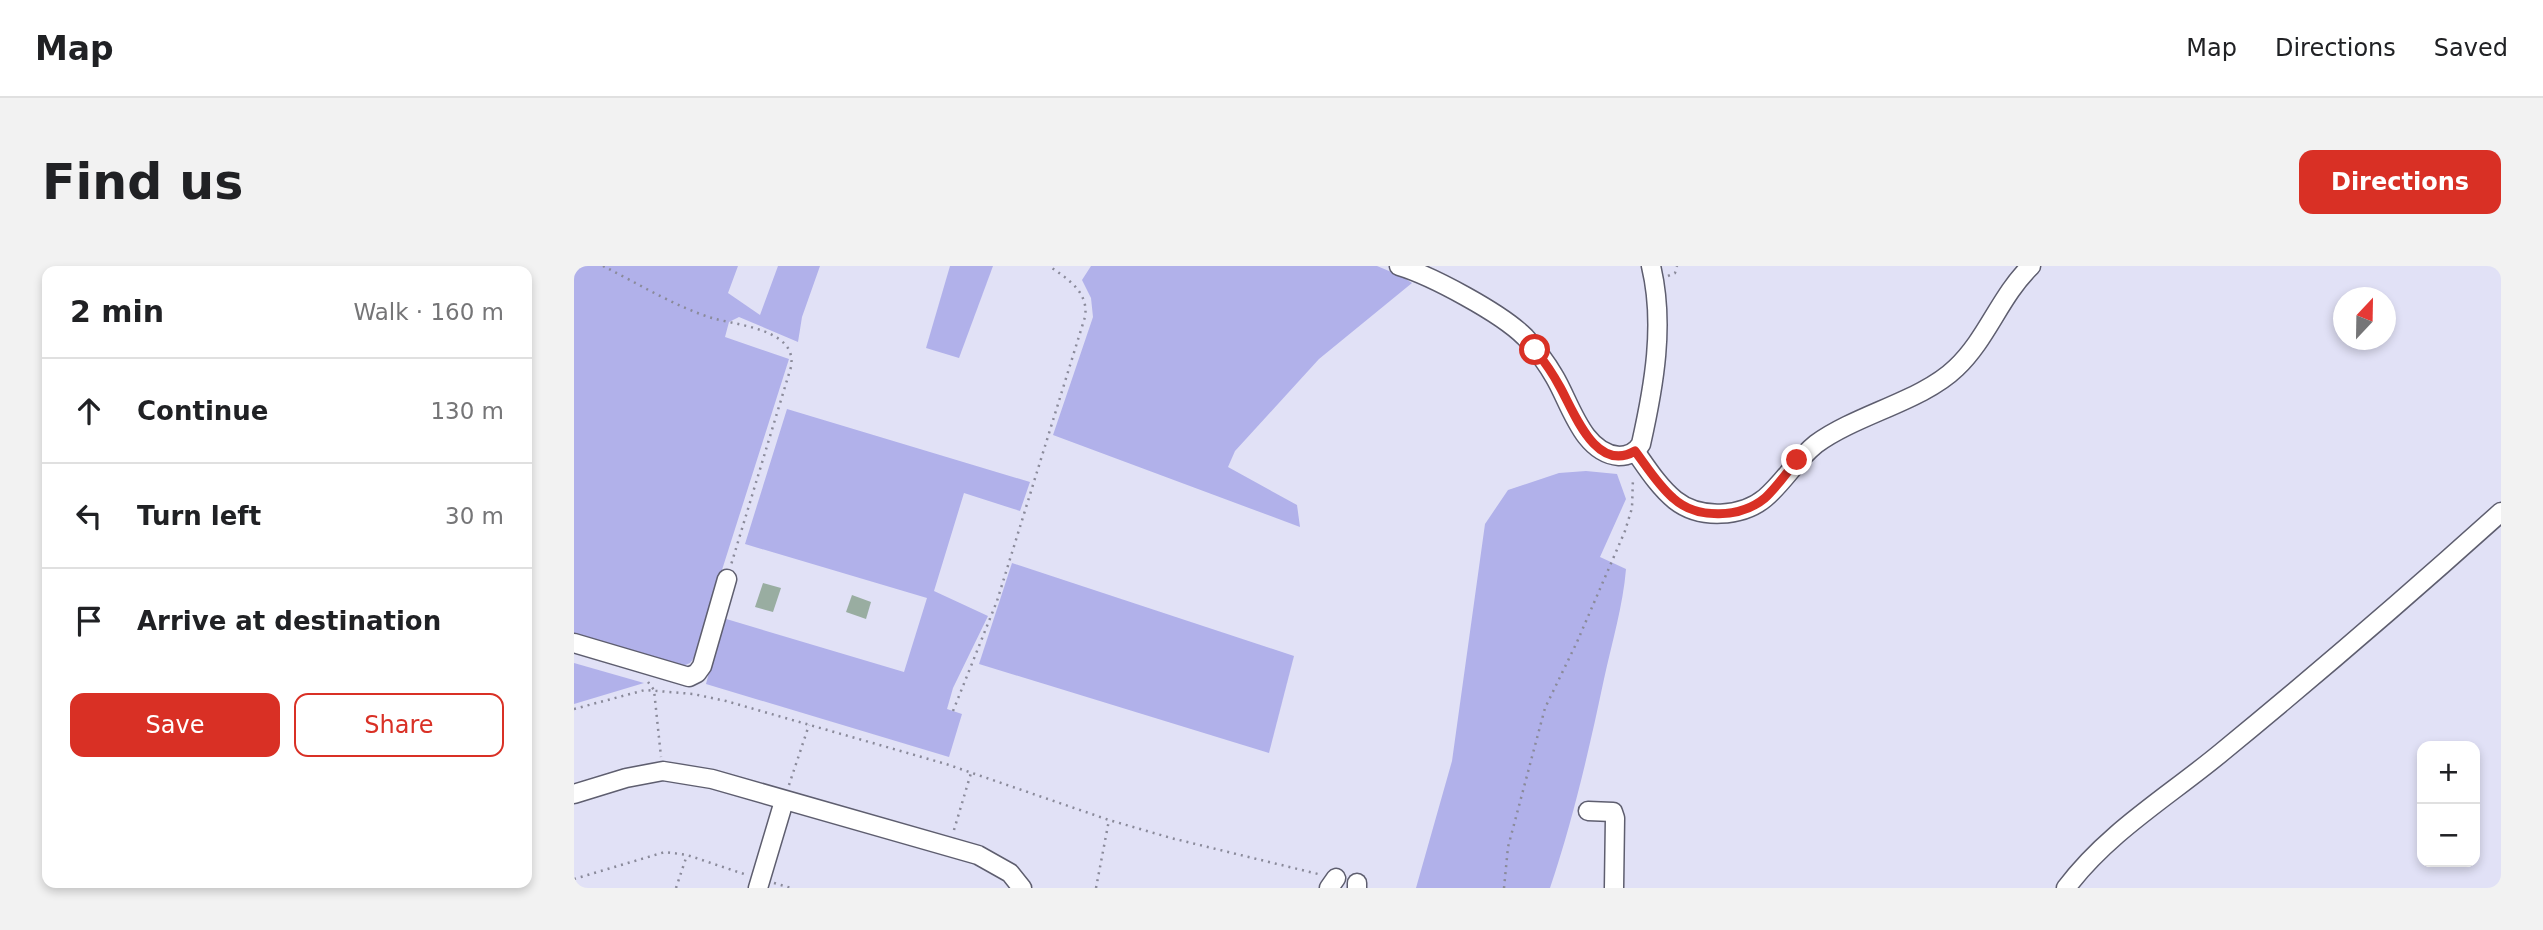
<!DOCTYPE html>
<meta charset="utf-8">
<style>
body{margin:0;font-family:"DejaVu Sans",sans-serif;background:#f2f2f2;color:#202124}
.controls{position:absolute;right:21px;bottom:21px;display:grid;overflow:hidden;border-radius:14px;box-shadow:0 4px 10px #0003}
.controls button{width:63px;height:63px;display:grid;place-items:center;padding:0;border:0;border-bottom:2px solid #e0e0e0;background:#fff;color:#202124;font:35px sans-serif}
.compass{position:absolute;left:1759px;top:21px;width:63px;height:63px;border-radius:50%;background:#fff;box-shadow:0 4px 10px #0003;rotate:22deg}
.stop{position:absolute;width:21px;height:21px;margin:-16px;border:5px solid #d93025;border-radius:50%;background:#fff}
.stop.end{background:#d93025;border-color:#fff;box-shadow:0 2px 7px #0008}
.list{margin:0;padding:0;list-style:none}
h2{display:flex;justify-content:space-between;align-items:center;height:91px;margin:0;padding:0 28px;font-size:30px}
h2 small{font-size:23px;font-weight:400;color:#757577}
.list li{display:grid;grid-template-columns:46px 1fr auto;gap:21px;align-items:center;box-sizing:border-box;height:105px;padding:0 28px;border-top:2px solid #e0e0e0}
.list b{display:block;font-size:26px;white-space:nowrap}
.list em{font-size:23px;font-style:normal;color:#757577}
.actions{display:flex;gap:14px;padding:21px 28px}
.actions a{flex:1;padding:16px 0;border:2px solid #d93025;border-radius:14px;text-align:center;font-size:24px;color:#d93025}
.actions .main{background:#d93025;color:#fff}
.icon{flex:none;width:38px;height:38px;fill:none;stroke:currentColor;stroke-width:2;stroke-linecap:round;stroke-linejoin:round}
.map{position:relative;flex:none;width:1927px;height:622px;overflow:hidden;border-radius:14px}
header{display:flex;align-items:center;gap:42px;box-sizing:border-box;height:98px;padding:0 35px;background:#fff;border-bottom:2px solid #e0e0e0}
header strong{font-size:33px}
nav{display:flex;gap:38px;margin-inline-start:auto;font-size:24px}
.intro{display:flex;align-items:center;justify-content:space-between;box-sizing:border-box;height:168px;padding:0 42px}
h1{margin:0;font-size:49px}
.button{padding:18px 32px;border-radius:14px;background:#d93025;color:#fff;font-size:24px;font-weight:700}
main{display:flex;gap:42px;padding:0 42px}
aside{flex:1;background:#fff;border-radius:14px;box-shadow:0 4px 10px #0003}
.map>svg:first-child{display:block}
</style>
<header>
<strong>Map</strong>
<nav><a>Map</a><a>Directions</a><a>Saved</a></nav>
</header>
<div class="intro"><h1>Find us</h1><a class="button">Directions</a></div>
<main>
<aside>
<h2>2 min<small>Walk · 160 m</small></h2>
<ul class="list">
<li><svg class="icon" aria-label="ahead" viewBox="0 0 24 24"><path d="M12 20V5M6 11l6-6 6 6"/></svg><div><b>Continue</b></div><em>130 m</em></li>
<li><svg class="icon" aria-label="left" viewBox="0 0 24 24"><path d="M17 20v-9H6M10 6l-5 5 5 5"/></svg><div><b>Turn left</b></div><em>30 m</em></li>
<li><svg class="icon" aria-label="arrive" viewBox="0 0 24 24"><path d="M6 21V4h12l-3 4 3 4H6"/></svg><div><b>Arrive at destination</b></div></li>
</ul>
<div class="actions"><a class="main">Save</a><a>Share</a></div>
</aside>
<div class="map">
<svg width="1927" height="622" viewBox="0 0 1927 622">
<rect width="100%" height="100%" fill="#e1e1f6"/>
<!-- green -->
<g fill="#b1b1ea">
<polygon points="0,0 164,0 154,27 186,49 204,0 246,0 228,51 224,76 165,51 155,56 151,71 215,93 120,392 116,397 107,401 0,367"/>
<polygon points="376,0 419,0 385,92 352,82"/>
<polygon points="517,0 803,0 827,10 838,17 745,93 661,185 654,201 723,239 726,261 479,169 519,51 517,32 508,14"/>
<polygon points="213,143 456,216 446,245 390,227 360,325 414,350 379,422 373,443 388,448 375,491 132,418 149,352 330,406 353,332 171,278"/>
<path d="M1012 205 1043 208 1052 233 1026 291 1052 303C1049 340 1038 376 1030 413 1015 484 999 554 976 622H842L878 495 911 258 934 224 985 207Z"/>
<polygon points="438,297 720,390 695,487 405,398"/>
<polygon points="0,397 70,417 0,438"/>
</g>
<!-- building -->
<g fill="#99ada1">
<polygon points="189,317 207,322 199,346 181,341"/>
<polygon points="278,329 297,336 292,353 272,346"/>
</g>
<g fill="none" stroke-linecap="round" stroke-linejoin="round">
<!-- minor casing -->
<g stroke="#5e5e6f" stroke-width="21">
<g id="minor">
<path d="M825 0C858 10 927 47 951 71 962 83 972 96 980 110 996 136 1008 187 1045 190 1054 190 1062 186 1067 178 1080 120 1091 58 1077 0"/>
<path d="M1061 185C1073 202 1085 221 1101 234 1126 254 1168 251 1191 232 1210 216 1222 194 1242 178 1283 148 1348 135 1382 102 1413 73 1426 30 1457 0"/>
<polyline points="0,377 115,411 123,407 128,400 153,313"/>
<polyline points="0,528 52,512 89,505 138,513 404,589 436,607 448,622"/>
<polyline points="1014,545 1039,546 1041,552 1040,622"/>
<polyline points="184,622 210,535"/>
<polyline points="755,622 762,612"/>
<polyline points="783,622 783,617"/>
<path d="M1492 622C1534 566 1595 530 1648 486 1743 408 1836 328 1927 246"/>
</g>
</g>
<!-- path -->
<g stroke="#8a8a9a" stroke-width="2.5" stroke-dasharray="2 5" stroke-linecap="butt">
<path d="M29 0C63 17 102 41 138 52 159 58 186 60 205 73 215 80 219 89 217 101L157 299"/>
<polyline points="1094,10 1101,7 1103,0"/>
<polyline points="74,416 80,424 87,491"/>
<polyline points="0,443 71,424 119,428 152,435 372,498 535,554 597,572 744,608"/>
<path d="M379 445 423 335 511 51C515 26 494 13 475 0"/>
<polyline points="215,519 235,459"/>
<polyline points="380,564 397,507"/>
<polyline points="0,613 91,586 113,589 170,608"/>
<polyline points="200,617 217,622"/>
<polyline points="102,622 113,589"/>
<polyline points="522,622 535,554"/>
<polyline points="930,622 934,581 971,442 1003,376 1051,265 1058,242 1059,212"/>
</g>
<!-- minor -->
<use href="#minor" stroke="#fff" stroke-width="18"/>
</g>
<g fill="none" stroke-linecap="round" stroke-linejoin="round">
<!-- route -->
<path stroke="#d93025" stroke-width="9" d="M961 84C970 95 979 108 986 121 1000 146 1022 208 1061 185 1073 201 1084 219 1099 232 1123 254 1167 252 1191 232 1203 221 1213 206 1223 194"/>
</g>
</svg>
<div class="controls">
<button>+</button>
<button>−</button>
</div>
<svg class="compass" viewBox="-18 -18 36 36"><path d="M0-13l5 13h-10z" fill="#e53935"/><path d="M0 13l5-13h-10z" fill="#757577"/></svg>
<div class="stop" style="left:961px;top:84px"></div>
<div class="stop end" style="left:1223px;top:194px"></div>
</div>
</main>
